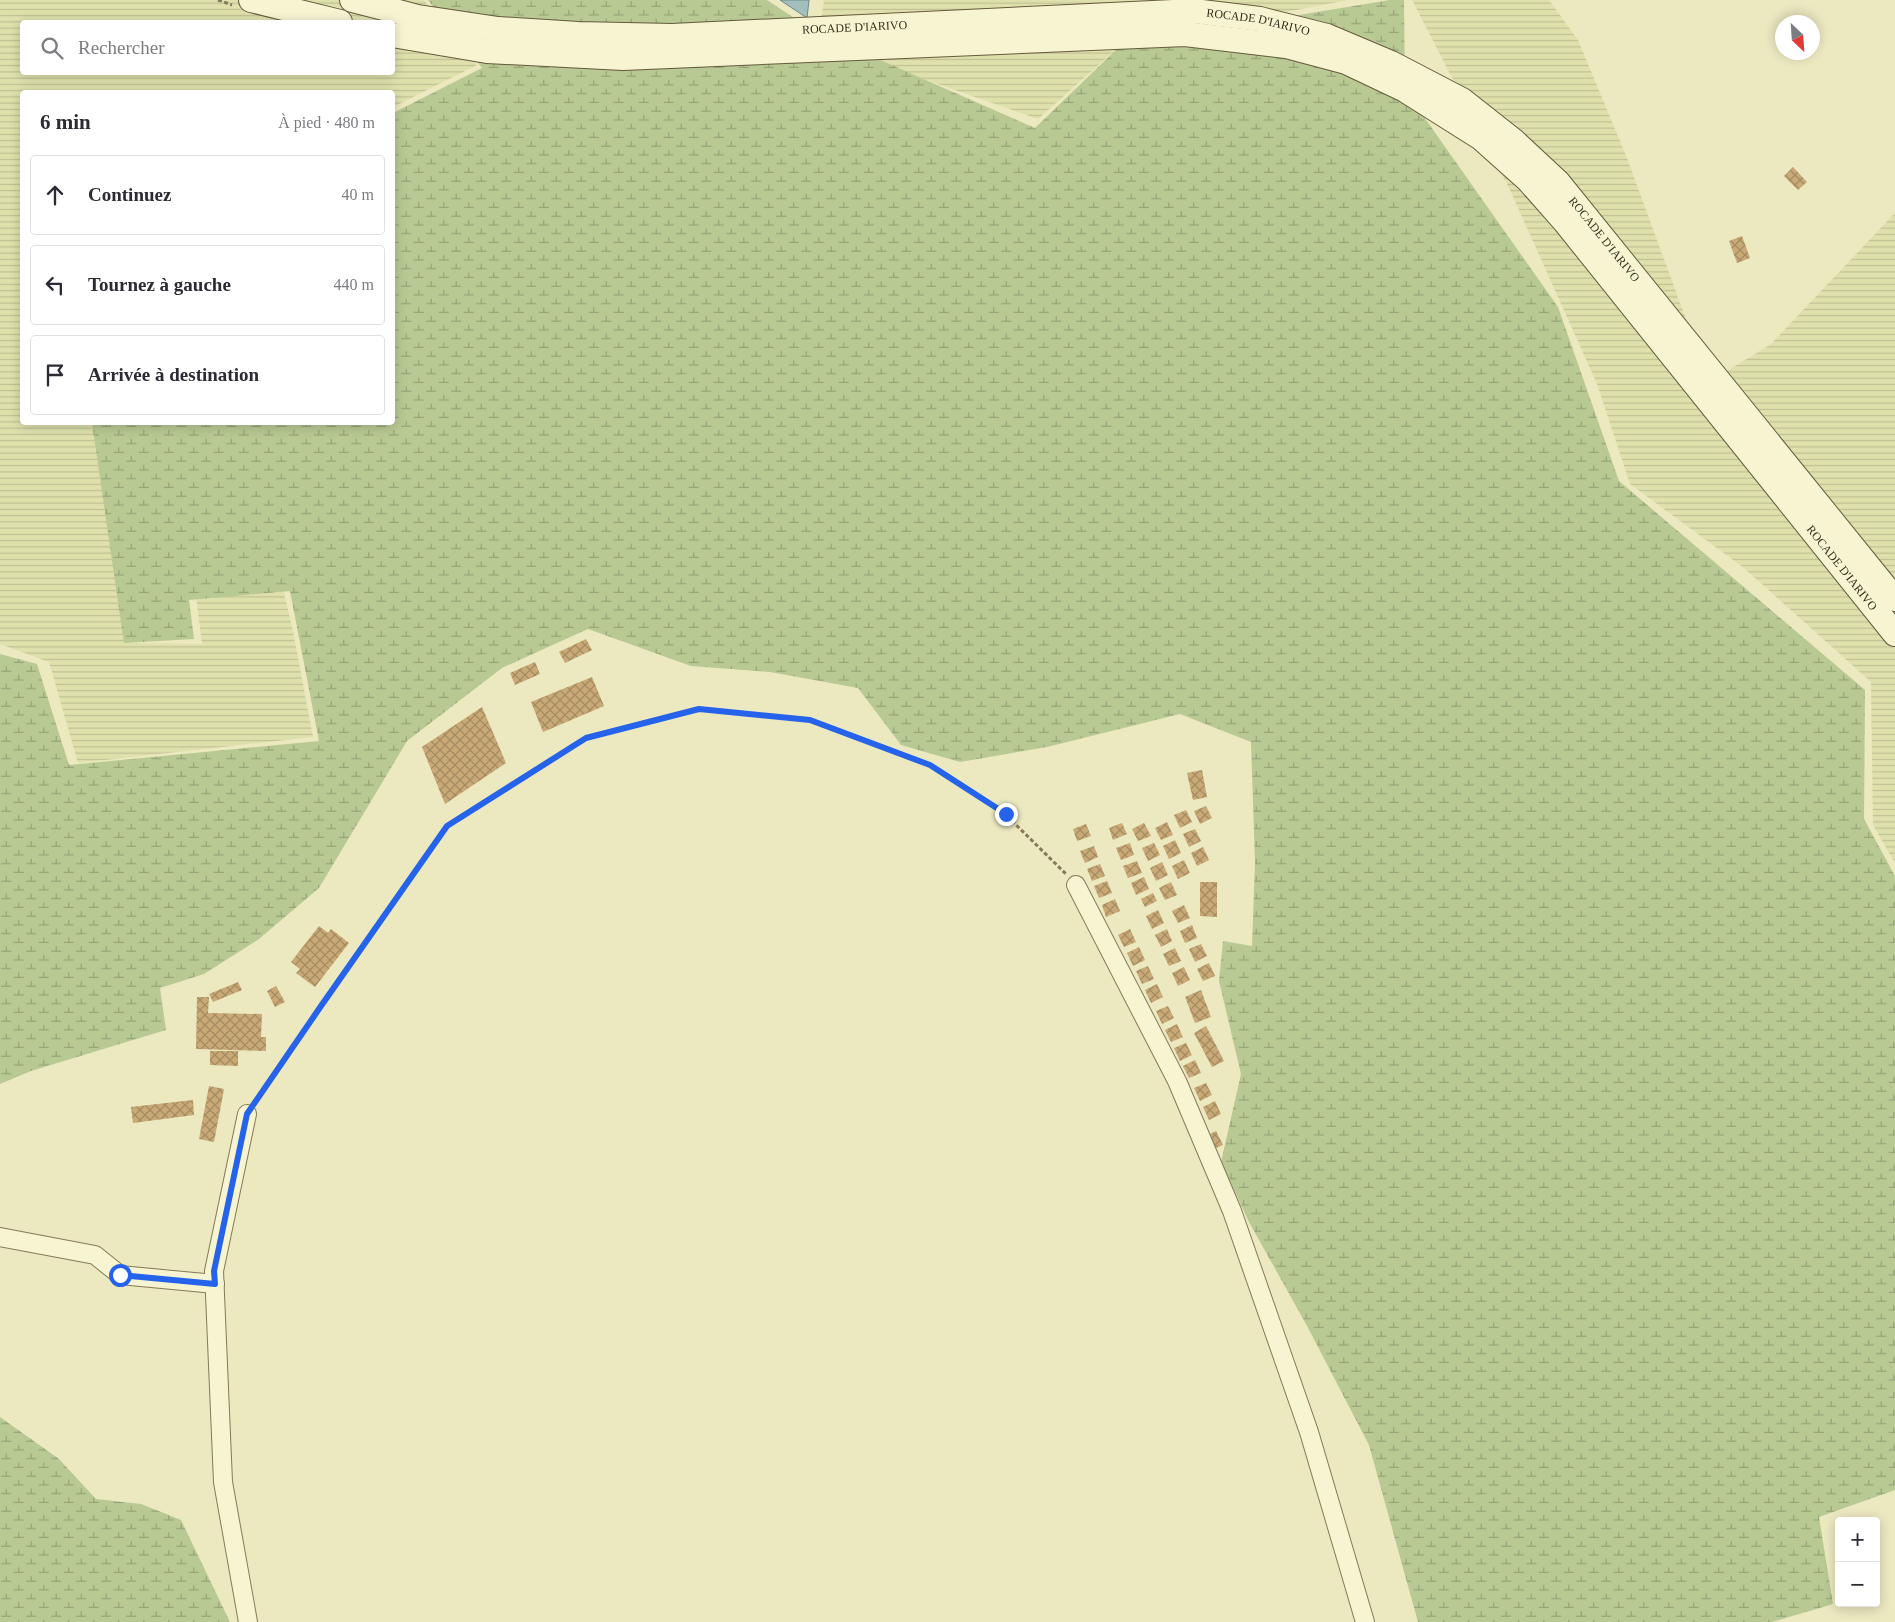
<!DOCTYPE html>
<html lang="fr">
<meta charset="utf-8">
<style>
body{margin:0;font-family:"Times New Roman",serif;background:#f2f2f3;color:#2b2b33}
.controls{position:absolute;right:15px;bottom:15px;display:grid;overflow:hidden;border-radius:5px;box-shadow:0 2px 12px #0003}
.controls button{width:45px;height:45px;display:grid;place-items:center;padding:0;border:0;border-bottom:1px solid #e1e1e2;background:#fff;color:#2b2b33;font:25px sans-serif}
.compass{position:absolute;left:1775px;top:15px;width:45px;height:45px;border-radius:50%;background:#fff;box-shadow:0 2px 12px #0003;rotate:155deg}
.stop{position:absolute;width:15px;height:15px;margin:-11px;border:4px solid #2563eb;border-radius:50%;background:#fff}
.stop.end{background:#2563eb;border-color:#fff;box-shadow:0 1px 5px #0008}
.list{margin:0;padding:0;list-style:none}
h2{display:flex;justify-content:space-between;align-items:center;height:65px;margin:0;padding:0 20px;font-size:21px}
h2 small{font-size:16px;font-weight:400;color:#7c7c81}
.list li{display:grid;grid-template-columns:32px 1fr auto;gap:15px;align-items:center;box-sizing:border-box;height:80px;margin:0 10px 10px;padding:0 10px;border:1px solid #e1e1e2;border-radius:5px}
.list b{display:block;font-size:19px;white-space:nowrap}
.list em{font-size:16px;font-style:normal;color:#7c7c81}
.icon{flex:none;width:28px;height:28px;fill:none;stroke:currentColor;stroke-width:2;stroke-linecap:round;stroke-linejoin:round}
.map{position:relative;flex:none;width:1895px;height:1622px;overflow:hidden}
.search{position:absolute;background:#fff;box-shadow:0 2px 12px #0003;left:20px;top:20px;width:375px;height:55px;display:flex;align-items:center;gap:12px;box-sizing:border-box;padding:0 18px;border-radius:5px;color:#7c7c81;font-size:19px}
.panel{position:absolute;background:#fff;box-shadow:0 2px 12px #0003;left:20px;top:90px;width:375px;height:335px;border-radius:5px}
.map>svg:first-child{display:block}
</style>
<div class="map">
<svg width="1895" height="1622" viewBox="0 0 1895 1622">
<defs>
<pattern id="farmland-rules" width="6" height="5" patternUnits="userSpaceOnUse" patternTransform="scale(1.25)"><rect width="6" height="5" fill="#dfe1ad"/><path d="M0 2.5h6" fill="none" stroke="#c0c194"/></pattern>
<pattern id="wetland-marsh" width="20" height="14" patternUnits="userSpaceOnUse" patternTransform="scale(1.25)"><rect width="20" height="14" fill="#b8c994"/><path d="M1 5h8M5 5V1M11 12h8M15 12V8" fill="none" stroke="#96a478"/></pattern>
<pattern id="building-cross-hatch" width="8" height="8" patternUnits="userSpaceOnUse" patternTransform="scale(1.25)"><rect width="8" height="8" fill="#c9aa77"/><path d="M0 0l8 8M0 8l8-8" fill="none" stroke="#a48b61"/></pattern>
</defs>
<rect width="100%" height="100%" fill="#ece8c0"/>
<!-- farmland -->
<g fill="url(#farmland-rules)" fill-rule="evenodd">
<path d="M0 0H424L477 65 393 107 392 92H22V422L99 423 115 554 131 643 202 644 196 596 282 585 293 631 313 737 78 763 49 662 0 644ZM22 22H392V72H22Z"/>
<polygon points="824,0 1348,0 1122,44 1038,119 818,42"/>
<polygon points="1412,0 1549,0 1578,40 1627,158 1709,382 1771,344 1895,213 1895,863 1873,825 1871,682 1744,568 1630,484 1597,384 1510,190"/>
</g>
<!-- wetland -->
<g fill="url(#wetland-marsh)">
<polygon points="428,0 767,0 812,30 1035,128 1122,44 1390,0 1404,0 1405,90 1558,307 1619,481 1865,690 1864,819 1895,876 1895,1490 1819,1517 1833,1604 1772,1622 1418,1622 1369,1445 1306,1324 1249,1222 1221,1162 1241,1074 1219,981 1223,941 1252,946 1255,862 1251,742 1180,714 1047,747 960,762 901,745 858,688 770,672 691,666 588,629 502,668 407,741 319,888 259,939 204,974 160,988 166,1030 31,1071 0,1084 0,654 37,664 69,765 319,741 290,591 189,600 194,639 124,643 92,423 392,422 393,113 482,68"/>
<polygon points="0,1417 59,1459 96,1499 141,1504 181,1520 230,1622 0,1622"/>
</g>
<!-- water -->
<polygon fill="#a3bebc" stroke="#6a8b8a" points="780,0 809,0 807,18"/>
<!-- building -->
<g fill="url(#building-cross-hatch)">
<polygon points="1793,167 1807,182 1798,190 1784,176"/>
<polygon points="1742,236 1750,258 1737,263 1729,241"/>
<polygon points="586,639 592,650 565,663 559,652"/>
<polygon points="535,662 540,674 515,685 510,673"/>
<polygon points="592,677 604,706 543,732 531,702"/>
<polygon points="482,707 506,763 445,804 422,747"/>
<polygon points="1202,770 1207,797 1193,800 1187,773"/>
<polygon points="1206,806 1212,818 1200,824 1194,811"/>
<polygon points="1186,810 1192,822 1180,828 1174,815"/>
<polygon points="1167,822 1173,835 1161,840 1155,828"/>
<polygon points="1122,823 1127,834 1113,840 1109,828"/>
<polygon points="1144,823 1151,836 1138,841 1132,829"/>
<polygon points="1086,824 1091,836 1077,841 1073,829"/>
<polygon points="1195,829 1201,841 1189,847 1183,834"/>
<polygon points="1175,840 1181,853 1169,859 1163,846"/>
<polygon points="1130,843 1134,855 1121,860 1116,848"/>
<polygon points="1154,843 1160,855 1148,861 1142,848"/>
<polygon points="1094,846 1098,857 1085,863 1080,851"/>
<polygon points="1203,847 1209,860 1197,866 1191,853"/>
<polygon points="1184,860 1190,873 1178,879 1172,866"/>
<polygon points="1137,861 1142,873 1128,878 1123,866"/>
<polygon points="1162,862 1168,875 1156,881 1150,868"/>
<polygon points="1100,864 1105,876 1092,881 1087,869"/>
<polygon points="1144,877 1149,889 1136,895 1131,883"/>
<polygon points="1107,881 1112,893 1099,898 1094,886"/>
<polygon points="1171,882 1177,895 1165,900 1159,888"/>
<polygon points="1200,882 1217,882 1217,917 1200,916"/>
<polygon points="1153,893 1157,901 1145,907 1141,899"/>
<polygon points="1115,899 1120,911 1106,917 1102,905"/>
<polygon points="1184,905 1190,918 1178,923 1172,911"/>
<polygon points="1158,910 1164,923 1152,929 1146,916"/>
<polygon points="1192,925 1197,938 1185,943 1180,931"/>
<polygon points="319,926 328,933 331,929 349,943 315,987 296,973 300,969 291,962"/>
<polygon points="1130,929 1136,942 1124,947 1118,935"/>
<polygon points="1167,929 1172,941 1161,947 1155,935"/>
<polygon points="1201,944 1207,956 1195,962 1189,949"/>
<polygon points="1139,947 1145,960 1133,966 1127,953"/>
<polygon points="1175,948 1181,961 1169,966 1163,954"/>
<polygon points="1209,963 1215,976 1203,981 1197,969"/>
<polygon points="1148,966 1154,979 1142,984 1136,971"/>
<polygon points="1184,967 1190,980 1178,986 1172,973"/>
<polygon points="238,982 242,990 213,1002 209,994"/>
<polygon points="1157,984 1163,997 1151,1003 1145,990"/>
<polygon points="276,986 285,1002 275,1007 267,991"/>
<polygon points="1201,990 1211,1017 1195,1023 1185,997"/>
<polygon points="197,997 209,997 208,1013 262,1014 261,1037 266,1037 266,1051 196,1049"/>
<polygon points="1168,1006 1174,1018 1162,1024 1156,1011"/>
<polygon points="1177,1024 1183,1037 1171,1042 1165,1030"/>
<polygon points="1206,1026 1224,1061 1212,1067 1194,1033"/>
<polygon points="1186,1043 1192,1055 1180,1061 1174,1048"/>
<polygon points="210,1051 238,1051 238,1066 210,1065"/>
<polygon points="1195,1060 1201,1073 1189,1078 1183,1066"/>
<polygon points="1206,1083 1212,1095 1200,1101 1194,1088"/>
<polygon points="209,1086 224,1089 214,1142 199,1139"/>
<polygon points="193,1100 194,1115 133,1123 131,1107"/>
<polygon points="1215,1101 1221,1114 1209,1120 1203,1107"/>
<polygon points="1216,1131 1223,1145 1216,1148 1210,1134"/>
</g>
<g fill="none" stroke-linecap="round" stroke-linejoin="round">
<!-- minor casing -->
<g stroke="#847959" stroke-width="20">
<g id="minor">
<polyline points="1076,885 1177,1081 1232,1211 1309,1432 1365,1622"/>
<polyline points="247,1114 214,1271 223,1482 248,1622"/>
<polyline points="0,1237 95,1255 120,1275 215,1284"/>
</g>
</g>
<!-- secondary casing -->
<g stroke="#66593c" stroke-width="26">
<g id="secondary">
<polyline points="251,0 340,22"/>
<path id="s1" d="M352 0 418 17 498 29 578 34 672 36 1194 11 1260 19 1327 36 1391 63 1462 100 1514 141 1558 182 1895 599"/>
<path id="s2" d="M392 35 487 51 623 58 1185 34 1286 46 1346 62 1405 90 1481 138 1528 180 1565 222 1895 634"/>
</g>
</g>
<!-- path -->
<g stroke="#847959" stroke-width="3" stroke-dasharray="4 2.5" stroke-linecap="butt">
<polyline points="218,0 232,5"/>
<polyline points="255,1101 447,826 585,738 699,709 810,720 930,765 1006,815 1066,874"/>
</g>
<!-- minor -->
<use href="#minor" stroke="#f7f4d2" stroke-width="18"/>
<!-- secondary -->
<use href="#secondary" stroke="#f7f4d2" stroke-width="24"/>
</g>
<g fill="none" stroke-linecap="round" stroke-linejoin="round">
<!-- route -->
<polyline stroke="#2563eb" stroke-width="6" points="120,1275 215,1284 214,1271 247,1114 321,1006 447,826 586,738 699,709 810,720 930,765 1006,814"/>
</g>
<g text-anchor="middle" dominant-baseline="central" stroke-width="4" stroke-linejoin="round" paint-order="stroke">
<!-- street labels -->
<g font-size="12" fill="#342d1d" stroke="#f4f1cf">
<text stroke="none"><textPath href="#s1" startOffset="911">ROCADE D'IARIVO</textPath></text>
<text stroke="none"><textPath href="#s1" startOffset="506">ROCADE D'IARIVO</textPath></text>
<text stroke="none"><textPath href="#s1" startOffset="1331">ROCADE D'IARIVO</textPath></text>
<text stroke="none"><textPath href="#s2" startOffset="1676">ROCADE D'IARIVO</textPath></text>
</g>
</g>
</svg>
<div class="controls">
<button>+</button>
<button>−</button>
</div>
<svg class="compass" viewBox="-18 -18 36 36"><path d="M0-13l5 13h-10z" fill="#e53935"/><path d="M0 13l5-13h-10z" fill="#7c7c81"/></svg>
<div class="stop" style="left:120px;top:1275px"></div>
<div class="stop end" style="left:1006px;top:814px"></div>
<div class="search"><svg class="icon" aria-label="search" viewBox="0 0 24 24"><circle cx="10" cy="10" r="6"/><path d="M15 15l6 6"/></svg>Rechercher</div>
<section class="panel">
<h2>6 min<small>À pied · 480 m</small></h2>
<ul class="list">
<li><svg class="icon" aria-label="ahead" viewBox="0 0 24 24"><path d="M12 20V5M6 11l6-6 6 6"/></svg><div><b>Continuez</b></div><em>40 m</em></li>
<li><svg class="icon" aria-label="left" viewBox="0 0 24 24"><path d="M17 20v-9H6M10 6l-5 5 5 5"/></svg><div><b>Tournez à gauche</b></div><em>440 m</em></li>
<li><svg class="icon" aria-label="arrive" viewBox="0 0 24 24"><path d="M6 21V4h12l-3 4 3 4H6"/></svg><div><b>Arrivée à destination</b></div></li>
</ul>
</section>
</div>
